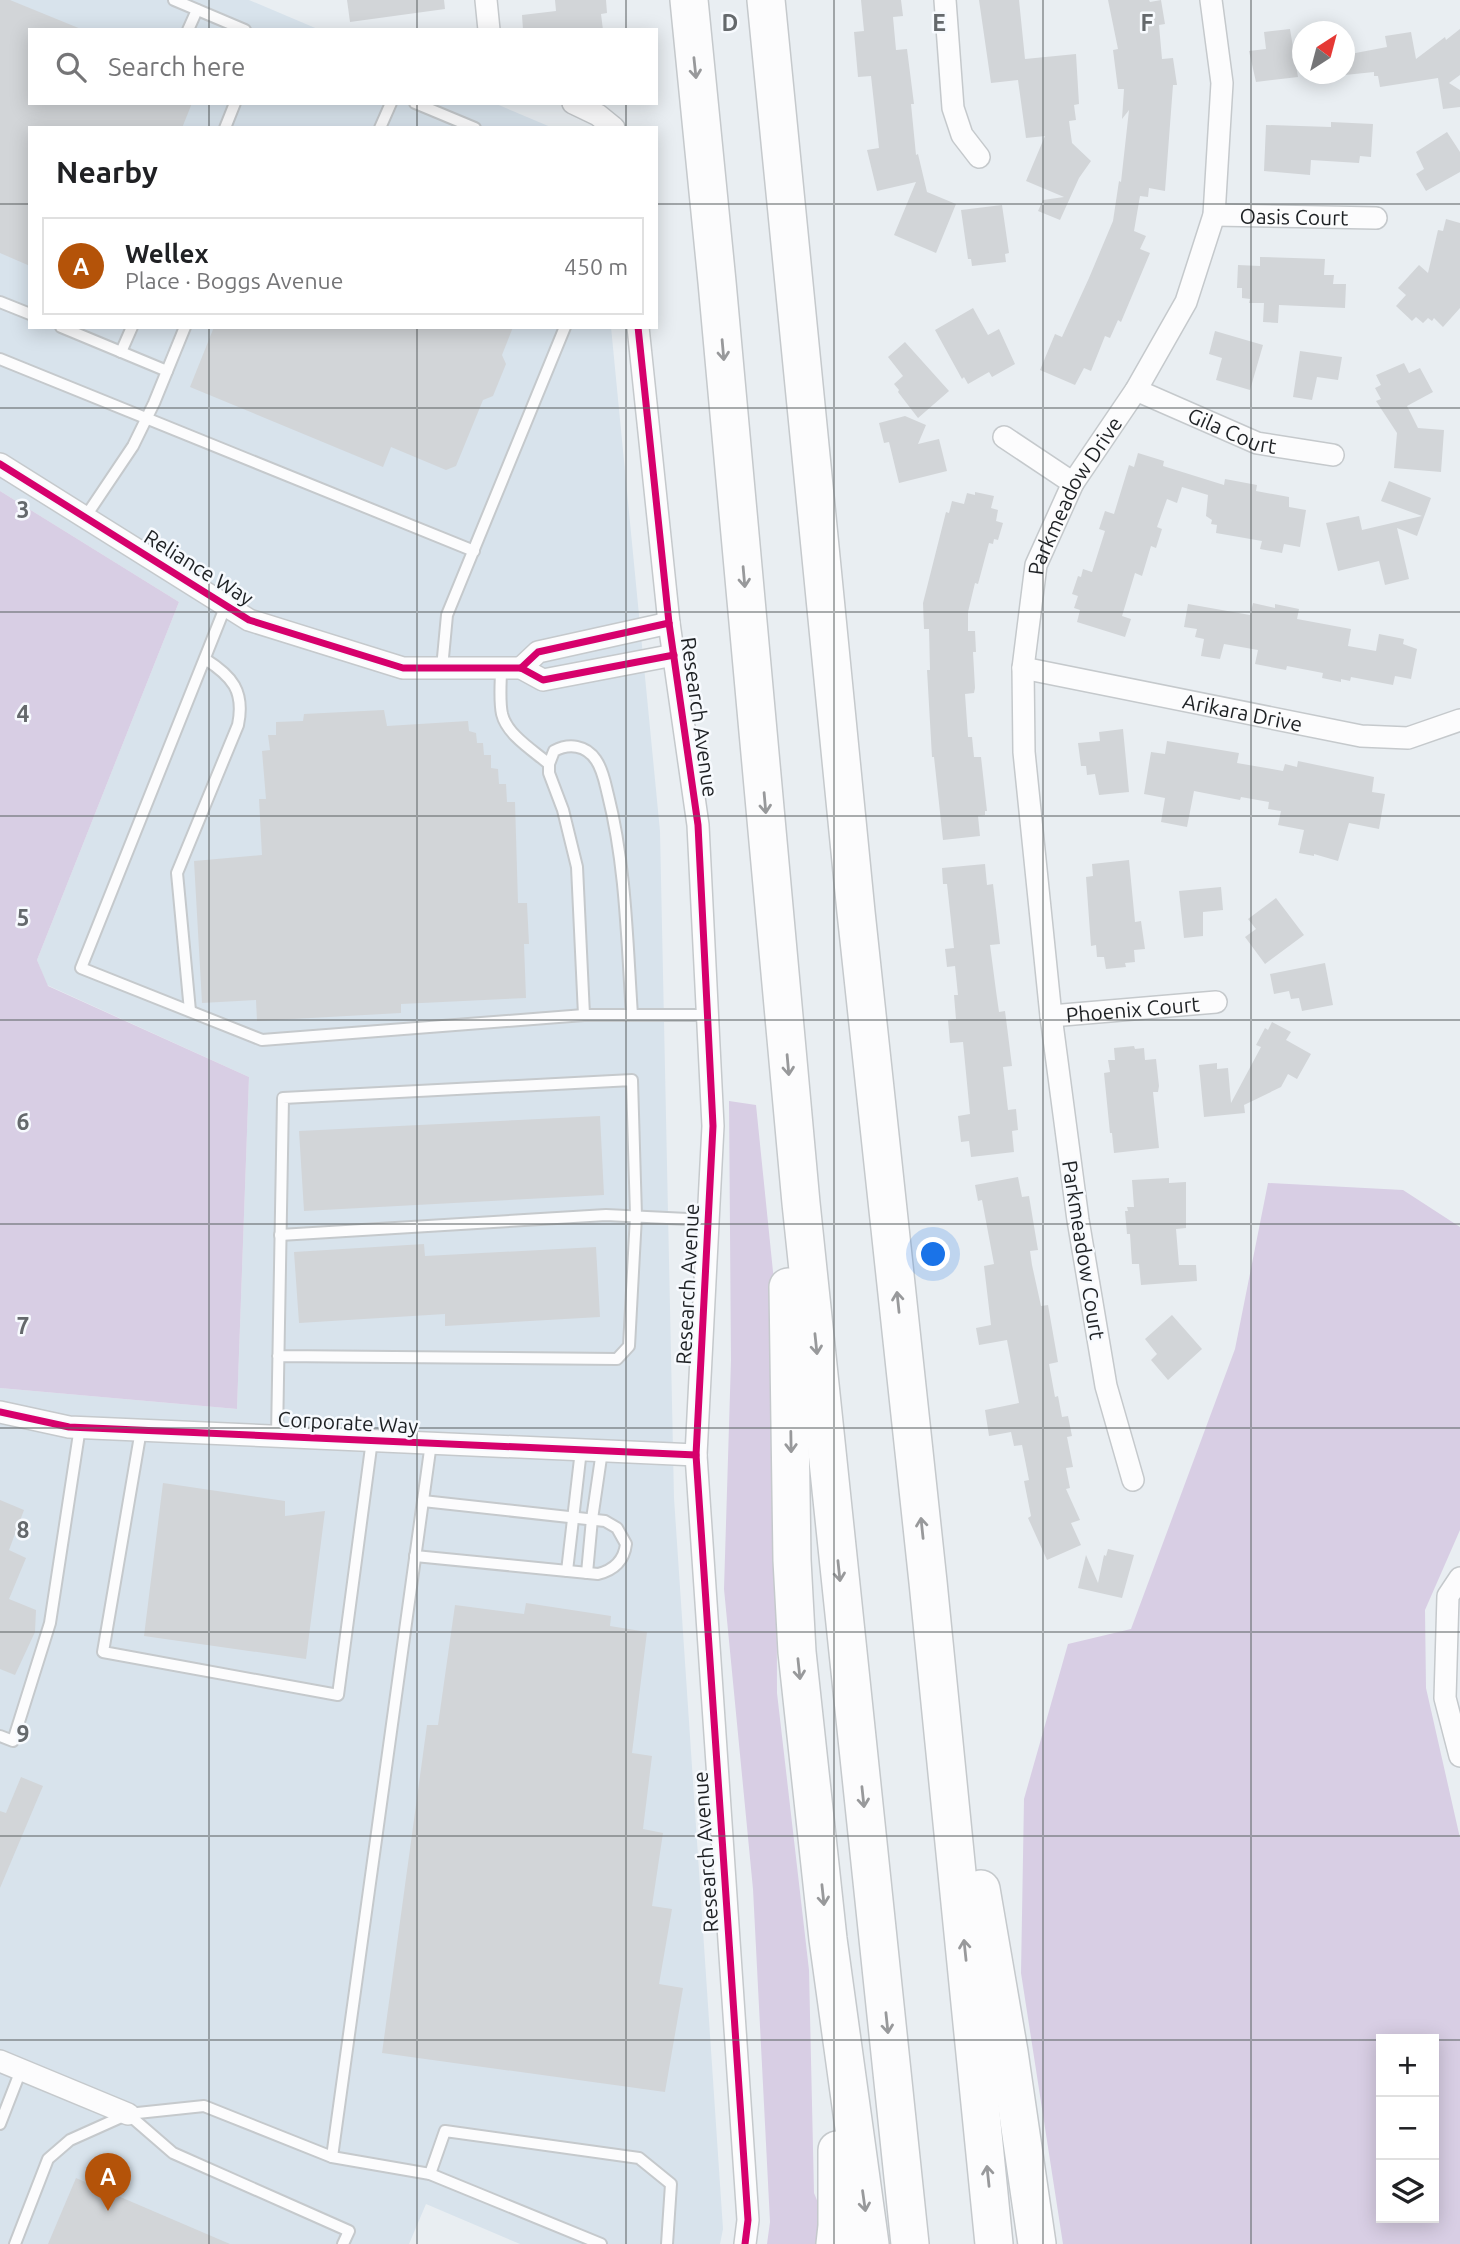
<!DOCTYPE html>
<meta charset="utf-8">
<style>
body{margin:0;font-family:Ubuntu,sans-serif;background:#f2f2f2;color:#202124}
.controls{position:absolute;right:21px;bottom:21px;display:grid;overflow:hidden;border-radius:0px;box-shadow:0 4px 18px #0003}
.controls button{width:63px;height:63px;display:grid;place-items:center;padding:0;border:0;border-bottom:2px solid #e0e0e0;background:#fff;color:#202124;font:35px sans-serif}
.compass{position:absolute;left:1292px;top:21px;width:63px;height:63px;border-radius:50%;background:#fff;box-shadow:0 4px 18px #0003;rotate:36deg}
.you{position:absolute;left:934px;top:1255px;width:24px;height:24px;margin:-18px;border:5px solid #fff;border-radius:50%;background:#1a73e8;box-shadow:0 0 0 10px #1a73e833}
.badge{display:grid;place-items:center;width:46px;height:46px;border-radius:50%;background:#b45309;color:#fff;font-size:23px;font-weight:700}
.pin{position:absolute;translate:-50% -58px;filter:drop-shadow(0 2px 4px #0008)}
.pin::after{content:'';position:absolute;top:37px;width:24px;height:21px;background:inherit;clip-path:polygon(0 0,100% 0,50% 100%)}
.list{margin:0;padding:0;list-style:none}
h2{display:flex;justify-content:space-between;align-items:center;height:91px;margin:0;padding:0 28px;font-size:30px}
h2 small{font-size:23px;font-weight:400;color:#757577}
.list li{display:grid;grid-template-columns:46px 1fr auto;gap:21px;align-items:center;box-sizing:border-box;height:98px;margin:0 14px 14px;padding:0 14px;border:2px solid #e0e0e0;border-radius:0px}
.list b{display:block;font-size:26px;white-space:nowrap}
.list p{margin:0;font-size:23px;white-space:nowrap;color:#757577}
.list em{font-size:23px;font-style:normal;color:#757577}
.icon{flex:none;width:38px;height:38px;fill:none;stroke:currentColor;stroke-width:2;stroke-linecap:round;stroke-linejoin:round}
.map{position:relative;flex:none;width:1460px;height:2244px;overflow:hidden}
.search{position:absolute;background:#fff;box-shadow:0 4px 18px #0003;left:28px;top:28px;width:630px;height:77px;display:flex;align-items:center;gap:18px;box-sizing:border-box;padding:0 24px;border-radius:0px;color:#757577;font-size:26px}
.panel{position:absolute;background:#fff;box-shadow:0 4px 18px #0003;left:28px;top:126px;width:630px;height:203px;border-radius:0px}
.map>svg:first-child{display:block}
</style>
<div class="map">
<svg width="1460" height="2244" viewBox="0 0 1460 2244">
<rect width="100%" height="100%" fill="#e9eef2"/>
<!-- built -->
<polygon fill="#d8e3ec" points="0,0 249,0 320,30 30,30 30,103 494,103 553,128 30,128 30,327 611,327 660,831 674,1498 723,2229 720,2244 520,2244 426,2204 409,2244 0,2244 0,1388 237,1409 249,1077 47,985 37,960 179,602 0,491"/>
<!-- green -->
<g fill="#d8cee4" fill-rule="evenodd">
<polygon points="0,491 179,602 37,960 48,986 249,1077 237,1409 0,1388"/>
<polygon points="729,1101 756,1105 776,1301 777,1693 809,1970 814,2193 835,2244 767,2244 770,2222 753,1889 724,1589 731,1360"/>
<path d="M1268 1183 1403 1190 1460 1227V1530L1425 1610 1426 1688 1460 1838V2244H1063L1021 1973 1024 1799 1068 1644 1131 1629 1235 1349ZM1381 2039H1434V2218H1381Z"/>
</g>
<!-- building -->
<g fill="#d2d5d8">
<polygon points="0,0 10,0 81,29 30,30 30,103 192,103 182,128 30,128 30,266 0,253"/>
<polygon points="347,0 444,0 445,9 350,22"/>
<polygon points="555,0 606,0 607,13 601,14 603,30 523,30 522,15 556,11"/>
<polygon points="861,0 901,0 903,16 893,17 896,50 907,49 914,104 911,104 916,155 918,154 927,192 956,204 936,253 894,235 916,182 877,191 867,150 879,148 871,76 858,77 854,32 864,31"/>
<polygon points="979,0 1019,0 1025,59 1076,54 1079,104 1074,105 1076,120 1069,121 1072,143 1091,161 1079,178 1060,220 1038,211 1043,200 1064,197 1026,181 1045,136 1026,138 1018,80 991,83"/>
<polygon points="1108,0 1149,0 1150,2 1161,0 1165,24 1159,25 1162,59 1173,58 1177,85 1173,85 1165,191 1149,188 1148,197 1140,196 1134,231 1146,236 1140,249 1150,253 1121,322 1118,320 1110,338 1105,336 1091,371 1084,368 1075,385 1040,370 1055,334 1062,337 1089,278 1113,221 1119,181 1121,182 1129,110 1122,119 1124,89 1118,89 1113,50 1118,49"/>
<polygon points="1290,29 1298,77 1256,82 1249,51 1266,49 1264,32"/>
<polygon points="1460,29 1460,75 1449,83 1460,90 1460,107 1443,109 1438,78 1380,87 1378,76 1374,76 1374,72 1345,75 1345,55 1387,47 1385,36 1411,32 1416,59 1445,37 1446,40"/>
<polygon points="1331,122 1373,124 1371,157 1360,156 1359,163 1311,160 1310,175 1264,171 1266,125 1331,127"/>
<polygon points="1447,132 1460,152 1460,172 1426,191 1416,174 1424,169 1416,152"/>
<polygon points="1002,205 1009,253 1005,254 1006,262 972,266 971,259 968,259 961,210"/>
<polygon points="1446,219 1460,223 1460,308 1443,327 1434,318 1432,321 1428,318 1423,323 1416,317 1412,321 1396,306 1406,295 1398,288 1419,265 1428,273 1438,230 1443,231"/>
<polygon points="1260,257 1325,259 1324,275 1334,275 1333,284 1346,284 1345,308 1279,305 1278,323 1263,322 1264,303 1249,303 1250,299 1242,298 1242,288 1237,288 1238,265 1260,266"/>
<polygon points="973,308 988,335 999,329 1015,364 992,377 989,372 968,384 964,377 962,379 935,330"/>
<polygon points="214,327 513,327 502,355 506,364 493,396 483,400 456,466 446,470 391,447 383,467 190,387"/>
<polygon points="1215,331 1263,345 1250,390 1216,380 1222,358 1209,354"/>
<polygon points="905,342 949,391 918,418 898,392 899,390 894,384 903,376 888,357"/>
<polygon points="1300,351 1342,357 1338,380 1317,377 1312,400 1293,397"/>
<polygon points="1404,363 1409,373 1420,368 1433,392 1407,406 1418,428 1444,430 1441,472 1394,468 1397,433 1376,401 1381,399 1375,388 1381,385 1376,375"/>
<polygon points="905,416 926,425 918,444 939,439 947,471 899,483 889,442 884,443 879,423"/>
<polygon points="1138,453 1164,461 1163,466 1224,485 1225,479 1257,485 1256,491 1289,497 1289,507 1306,510 1300,547 1284,544 1282,553 1260,549 1262,541 1216,533 1217,525 1211,524 1212,520 1206,516 1208,495 1182,487 1177,503 1167,499 1157,527 1162,529 1156,548 1151,546 1142,576 1135,573 1122,616 1131,619 1125,637 1077,622 1080,610 1074,608 1078,596 1072,594 1078,576 1081,577 1083,569 1092,572 1105,531 1099,529 1105,511 1114,514 1129,465 1134,467"/>
<polygon points="1389,481 1431,498 1417,536 1397,528 1409,579 1385,585 1379,561 1338,571 1326,523 1359,516 1362,530 1422,516 1381,501"/>
<polygon points="975,492 994,496 991,508 998,510 996,521 1003,523 998,540 994,539 993,544 989,543 978,584 975,583 968,612 968,631 975,631 976,652 973,652 975,688 974,693 965,694 968,737 972,737 974,757 981,757 987,811 985,811 985,815 978,816 980,836 943,840 934,757 932,757 927,670 930,670 929,629 924,629 923,603 946,512 949,513 952,501 964,504 967,493 975,495"/>
<polygon points="1253,603 1275,608 1275,604 1299,609 1297,619 1351,629 1348,646 1376,651 1379,634 1404,639 1403,644 1417,649 1411,679 1395,676 1393,685 1351,677 1350,681 1341,679 1341,682 1322,678 1323,673 1287,666 1286,670 1255,664 1258,650 1224,644 1220,659 1201,656 1204,639 1195,637 1197,629 1184,627 1188,604 1250,615"/>
<polygon points="384,710 387,726 468,721 469,731 476,733 477,743 483,743 484,755 491,755 491,768 498,769 499,784 506,784 507,802 515,802 518,903 527,903 529,944 524,944 526,998 401,1004 401,1013 257,1021 256,1000 202,1003 194,861 262,855 259,799 266,799 262,751 270,750 268,735 276,735 276,722 303,721 304,714"/>
<polygon points="1123,729 1129,792 1099,795 1095,774 1087,775 1086,766 1081,766 1078,743 1100,741 1099,732"/>
<polygon points="1167,741 1239,753 1237,763 1272,769 1283,771 1285,764 1297,767 1298,761 1374,777 1372,792 1385,794 1379,829 1349,823 1338,861 1314,854 1314,856 1299,853 1304,830 1278,825 1281,811 1268,809 1269,802 1241,797 1240,800 1194,791 1187,827 1161,822 1165,798 1144,794 1151,752 1165,754"/>
<polygon points="1129,860 1135,922 1141,921 1145,949 1134,950 1135,962 1125,963 1126,967 1106,969 1104,957 1097,957 1096,945 1091,946 1086,877 1093,876 1092,864"/>
<polygon points="985,864 987,885 993,884 1000,944 990,945 996,991 999,1012 1005,1011 1012,1066 1003,1067 1008,1110 1016,1109 1018,1130 1012,1131 1014,1152 971,1157 969,1141 961,1142 958,1116 970,1114 963,1042 950,1043 948,1020 956,1019 954,995 958,995 955,966 947,967 945,949 954,948 947,884 943,884 942,868"/>
<polygon points="1221,887 1223,910 1203,912 1203,936 1184,938 1179,891"/>
<polygon points="1276,898 1304,935 1265,964 1245,937 1256,929 1248,919"/>
<polygon points="1325,963 1333,1005 1302,1011 1299,998 1291,999 1289,991 1274,994 1270,974"/>
<polygon points="1272,1022 1291,1032 1286,1040 1311,1054 1297,1079 1288,1074 1281,1087 1244,1105 1245,1113 1204,1117 1199,1065 1217,1063 1217,1069 1228,1068 1231,1103 1261,1047 1256,1045 1265,1028 1268,1030"/>
<polygon points="1134,1046 1135,1049 1144,1048 1145,1060 1156,1059 1159,1086 1158,1092 1153,1092 1159,1148 1114,1153 1112,1133 1110,1133 1104,1073 1110,1072 1108,1060 1115,1060 1114,1048"/>
<polygon points="600,1116 604,1195 304,1211 299,1131"/>
<polygon points="1018,1177 1022,1197 1029,1196 1038,1250 1030,1251 1032,1265 1041,1306 1048,1305 1058,1362 1049,1364 1055,1397 1058,1396 1062,1417 1068,1416 1072,1436 1067,1437 1073,1467 1066,1468 1070,1488 1066,1489 1080,1520 1071,1523 1081,1545 1047,1560 1028,1518 1031,1516 1024,1481 1029,1480 1022,1445 1014,1446 1011,1432 989,1436 985,1410 1019,1403 1007,1340 979,1345 976,1328 991,1325 984,1266 994,1264 982,1200 978,1201 975,1185"/>
<polygon points="1169,1178 1169,1183 1186,1182 1186,1228 1176,1229 1179,1265 1196,1265 1197,1281 1141,1285 1139,1264 1132,1264 1130,1234 1127,1234 1125,1211 1128,1211 1127,1207 1134,1207 1132,1180"/>
<polygon points="424,1244 425,1256 596,1247 600,1317 445,1326 445,1314 299,1323 294,1252"/>
<polygon points="1172,1315 1202,1349 1168,1380 1151,1360 1157,1354 1145,1339"/>
<polygon points="163,1483 285,1501 285,1516 325,1511 306,1659 144,1636"/>
<polygon points="0,1500 24,1510 9,1550 26,1558 9,1599 36,1610 35,1632 15,1675 0,1669"/>
<polygon points="1108,1549 1134,1555 1122,1598 1078,1588 1086,1555 1098,1583 1104,1555 1106,1556"/>
<polygon points="526,1603 611,1616 610,1626 647,1632 632,1753 652,1756 643,1829 663,1833 652,1906 672,1909 659,1984 683,1988 665,2092 382,2053 427,1725 438,1725 455,1605 524,1614"/>
<polygon points="21,1777 43,1786 0,1888 0,1811 6,1813"/>
<polygon points="76,2178 230,2244 48,2244"/>
</g>
<g fill="none" stroke-linecap="round" stroke-linejoin="round">
<!-- service casing -->
<g stroke="#c5c9cc" stroke-width="14">
<g id="service">
<polyline points="174,0 245,30"/>
<polyline points="188,30 197,10"/>
<polyline points="415,103 475,128"/>
<polyline points="225,128 235,103"/>
<polyline points="380,128 391,103"/>
<polyline points="0,302 30,314"/>
<polyline points="61,327 167,371"/>
<polyline points="121,352 132,327"/>
<polyline points="0,359 474,551"/>
<polyline points="86,516 133,446 154,403 185,327"/>
<polyline points="226,605 81,968 262,1040 584,1015 708,1015"/>
<polyline points="442,668 447,615 565,327"/>
<path d="M501 668C501 683 499 700 502 714 507 735 534 751 549 764"/>
<path d="M190 1011 177 873 238 725C245 691 232 676 205 659"/>
<path d="M584 1015 577 867 563 810 549 773V764L554 751C569 743 586 745 596 760 603 770 605 783 608 795 626 866 627 942 632 1015"/>
<polyline points="280,1235 606,1215 708,1220"/>
<polyline points="141,1430 103,1652 338,1695 372,1440"/>
<polyline points="277,1436 283,1098 632,1080 636,1216 629,1346 617,1359 278,1356"/>
<path d="M415 1556 598 1574C614 1570 624 1561 626 1544L617 1528 605 1521 423 1501"/>
<polyline points="567,1571 581,1450"/>
<polyline points="587,1573 592,1519 602,1451"/>
<polyline points="0,1736 13,1741 50,1623 80,1427"/>
<polyline points="128,2114 173,2153 349,2231 343,2244"/>
<polyline points="0,2124 21,2070"/>
<polyline points="332,2157 431,1443"/>
<polyline points="430,2174 445,2131 639,2158 671,2184 667,2244"/>
<polyline points="15,2244 48,2159 70,2140 128,2114 204,2106 332,2157 430,2174 601,2244"/>
</g>
</g>
<!-- minor casing -->
<g stroke="#c5c9cc" stroke-width="24">
<g id="minor">
<polyline points="486,0 489,30"/>
<polyline points="945,0 953,108 962,135 979,157"/>
<polyline points="573,103 598,115 614,128"/>
<path id="s1" d="M1214 215 1376 218"/>
<polyline points="638,327 669,623 698,825 713,1126 696,1455 748,2220 745,2244"/>
<path id="s2" d="M1136 390 1257 443 1333 455"/>
<polyline points="1004,437 1073,483"/>
<polyline points="0,464 249,620 403,668 521,668 543,680 674,655"/>
<polyline points="521,668 538,652 669,623"/>
<path id="s3" d="M1023 668 1361 736 1408 738 1460 720"/>
<path id="s4" d="M1051 1016 1216 1002"/>
<polyline points="0,1412 69,1427 696,1455"/>
<path id="s5" d="M1133 1480 1106 1386 1078 1220 1051 1016 1024 752 1023 668 1036 565 1073 483 1136 390 1186 302 1214 215 1222 83 1211 0"/>
<polyline points="1460,1578 1448,1596 1445,1698 1460,1756"/>
<polyline points="0,2061 128,2114"/>
</g>
</g>
<!-- motorway casing -->
<g stroke="#c5c9cc" stroke-width="40">
<g id="motorway">
<polyline points="689,0 717,282 801,1203 910,2244"/>
<polyline points="766,0 856,912 928,1582 994,2244"/>
<polyline points="788,1287 792,1560 797,1652 828,1939 870,2244"/>
<polyline points="981,1889 1009,2052 1037,2244"/>
<polyline points="835,2244 837,2226 837,2150"/>
</g>
</g>
<!-- service -->
<use href="#service" stroke="#fcfcfd" stroke-width="10"/>
<!-- minor -->
<use href="#minor" stroke="#fcfcfd" stroke-width="21"/>
<!-- motorway -->
<use href="#motorway" stroke="#fcfcfd" stroke-width="37"/>
<!-- cycleway casing -->
<g stroke="#f7fafe" stroke-width="11">
<g id="cycleway">
<polyline points="638,327 669,623 698,825 713,1126 696,1455 748,2220 745,2244"/>
<polyline points="0,464 249,620 403,668 521,668 543,680 674,655"/>
<polyline points="521,668 538,652 669,623"/>
<polyline points="0,1412 69,1427 696,1455"/>
</g>
</g>
<!-- cycleway -->
<use href="#cycleway" stroke="#d6006c" stroke-width="7"/>
</g>
<!-- one-way arrows -->
<defs><path id="oneway-shaft" d="M-6 0H5M1.5-3L5.5 0L1.5 3" fill="none" stroke-width="1.6" stroke-linecap="round" stroke-linejoin="round" transform="scale(1.75)"/></defs>
<g stroke="#98999b">
<use href="#oneway-shaft" transform="translate(695 68) rotate(84)"/>
<use href="#oneway-shaft" transform="translate(723 350) rotate(85)"/>
<use href="#oneway-shaft" transform="translate(744 577) rotate(85)"/>
<use href="#oneway-shaft" transform="translate(765 803) rotate(85)"/>
<use href="#oneway-shaft" transform="translate(788 1065) rotate(85)"/>
<use href="#oneway-shaft" transform="translate(898 1302) rotate(-96)"/>
<use href="#oneway-shaft" transform="translate(816 1344) rotate(84)"/>
<use href="#oneway-shaft" transform="translate(791 1442) rotate(89)"/>
<use href="#oneway-shaft" transform="translate(922 1528) rotate(-96)"/>
<use href="#oneway-shaft" transform="translate(839 1571) rotate(84)"/>
<use href="#oneway-shaft" transform="translate(799 1669) rotate(84)"/>
<use href="#oneway-shaft" transform="translate(863 1797) rotate(84)"/>
<use href="#oneway-shaft" transform="translate(823 1895) rotate(84)"/>
<use href="#oneway-shaft" transform="translate(965 1950) rotate(-96)"/>
<use href="#oneway-shaft" transform="translate(887 2023) rotate(84)"/>
<use href="#oneway-shaft" transform="translate(988 2176) rotate(-96)"/>
<use href="#oneway-shaft" transform="translate(864 2201) rotate(82)"/>
</g>
<!-- grid -->
<path fill="none" stroke="#65696c" stroke-width="2" stroke-opacity="0.55" d="M209 0V30M417 0V30M626 0V30M834 0V2244M1043 0V2244M1251 0V2244M209 103V128M417 103V128M626 103V128M0 204H30M656 204H1460M209 327V2244M417 327V2244M626 327V2244M0 408H1460M0 612H1460M0 816H1460M0 1020H1460M0 1224H1460M0 1428H1460M0 1632H1460M0 1836H1460M0 2040H1381M1434 2040H1460"/>
<g text-anchor="middle" dominant-baseline="central" stroke-width="5" stroke-linejoin="round" paint-order="stroke">
<!-- street labels -->
<g font-size="21" fill="#1e2124" stroke="#f7fafe">
<text stroke="none"><textPath href="#s1" startOffset="80">Oasis Court</textPath></text>
<text stroke="none"><textPath href="#s2" startOffset="105">Gila Court</textPath></text>
<text stroke="none"><textPath href="#s5" startOffset="1004">Parkmeadow Drive</textPath></text>
<text transform="translate(199 567) rotate(32)">Reliance Way</text>
<text stroke="none"><textPath href="#s3" startOffset="224">Arikara Drive</textPath></text>
<text transform="translate(700 717) rotate(82)">Research Avenue</text>
<text stroke="none"><textPath href="#s4" startOffset="82">Phoenix Court</textPath></text>
<text transform="translate(1084 1250) rotate(81)">Parkmeadow Court</text>
<text transform="translate(687 1284) rotate(-87)">Research Avenue</text>
<text transform="translate(348 1422) rotate(3)">Corporate Way</text>
<text transform="translate(705 1852) rotate(-94)">Research Avenue</text>
</g>
</g>
<g font-size="23" text-anchor="middle" font-weight="bold" fill="#65696c" stroke="#f7fafe" stroke-width="5" stroke-linejoin="round" paint-order="stroke">
<text x="730" y="31">D</text>
<text x="939" y="31">E</text>
<text x="1147" y="31">F</text>
<text x="23" y="518">3</text>
<text x="23" y="722">4</text>
<text x="23" y="926">5</text>
<text x="23" y="1130">6</text>
<text x="23" y="1334">7</text>
<text x="23" y="1538">8</text>
<text x="23" y="1742">9</text>
</g>
</svg>
<div class="controls">
<button>+</button>
<button>−</button>
<button><svg class="icon" aria-label="layers" viewBox="0 0 24 24"><path d="M12 4l9 5-9 5-9-5zM3 14l9 5 9-5"/></svg></button>
</div>
<svg class="compass" viewBox="-18 -18 36 36"><path d="M0-13l5 13h-10z" fill="#e53935"/><path d="M0 13l5-13h-10z" fill="#757577"/></svg>
<div class="you"></div>
<div class="pin badge" style="left:108px;top:2211px">A</div>
<div class="search"><svg class="icon" aria-label="search" viewBox="0 0 24 24"><circle cx="10" cy="10" r="6"/><path d="M15 15l6 6"/></svg>Search here</div>
<section class="panel">
<h2>Nearby<small></small></h2>
<ul class="list">
<li><span class="badge">A</span><div><b>Wellex</b><p>Place · Boggs Avenue</p></div><em>450 m</em></li>
</ul>
</section>
</div>
